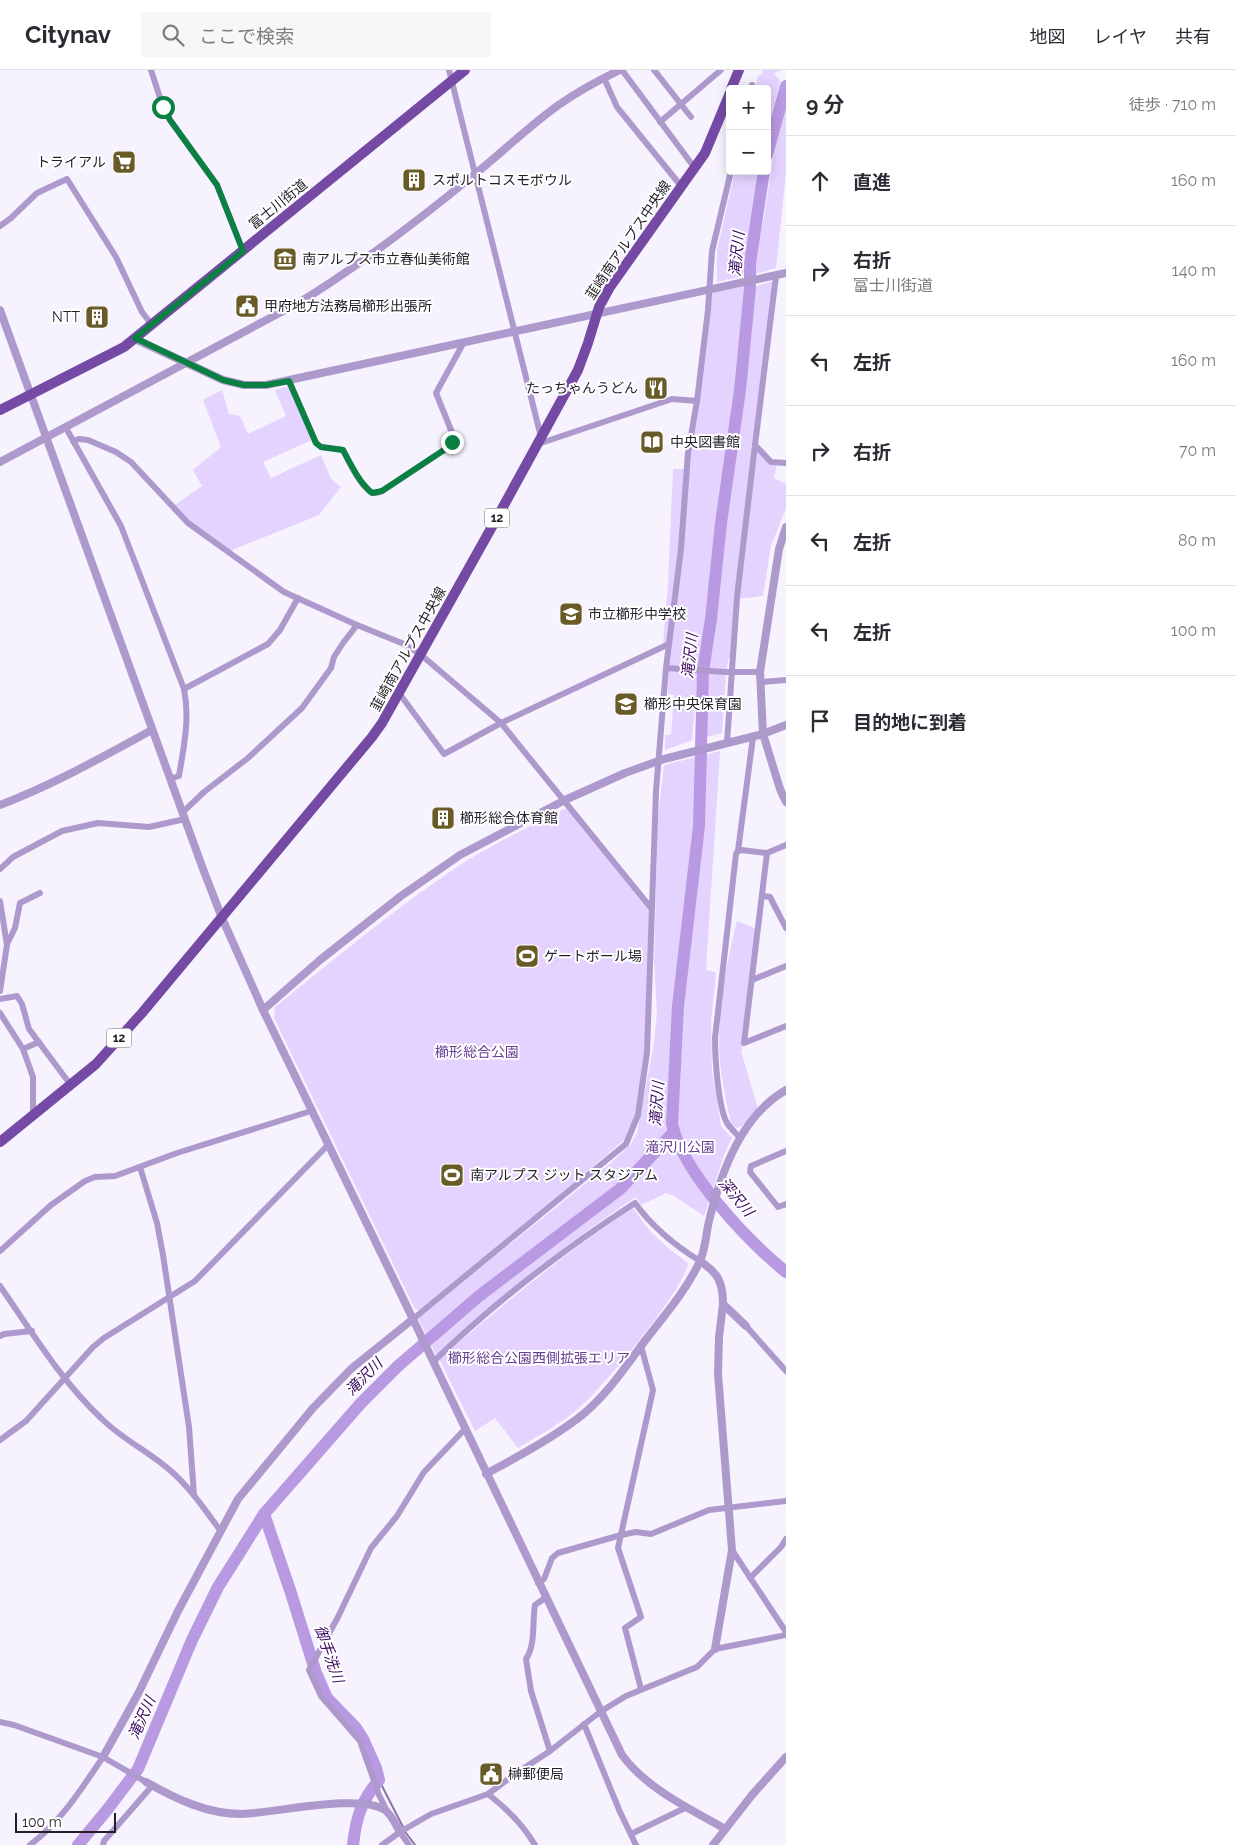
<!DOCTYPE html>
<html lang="ja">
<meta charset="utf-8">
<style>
body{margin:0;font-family:Raleway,"Noto Sans JP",sans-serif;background:#f7f7f7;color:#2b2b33}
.controls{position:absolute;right:15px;top:15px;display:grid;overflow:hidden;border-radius:5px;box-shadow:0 2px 12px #0003}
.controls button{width:45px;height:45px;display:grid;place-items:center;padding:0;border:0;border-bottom:1px solid #e1e1e2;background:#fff;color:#2b2b33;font:25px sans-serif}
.scale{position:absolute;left:15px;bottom:12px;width:101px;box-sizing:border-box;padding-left:5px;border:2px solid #221f27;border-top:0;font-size:14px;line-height:18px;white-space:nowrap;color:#221f27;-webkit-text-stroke:4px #fff;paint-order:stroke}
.stop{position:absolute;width:15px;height:15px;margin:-11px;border:4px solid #0b8043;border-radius:50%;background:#fff}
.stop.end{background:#0b8043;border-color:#fff;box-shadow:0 1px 5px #0008}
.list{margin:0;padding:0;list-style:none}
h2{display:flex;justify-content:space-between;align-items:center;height:65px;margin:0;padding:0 20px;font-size:21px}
h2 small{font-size:16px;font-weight:400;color:#7c7c81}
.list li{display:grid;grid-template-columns:32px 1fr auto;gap:15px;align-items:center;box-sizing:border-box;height:90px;padding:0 20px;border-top:1px solid #e1e1e2}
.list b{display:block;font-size:19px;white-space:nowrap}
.list p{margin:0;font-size:16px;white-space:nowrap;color:#7c7c81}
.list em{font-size:16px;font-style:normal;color:#7c7c81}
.icon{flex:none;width:28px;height:28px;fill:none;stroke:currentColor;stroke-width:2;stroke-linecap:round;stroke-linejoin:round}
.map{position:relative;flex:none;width:786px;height:1775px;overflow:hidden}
header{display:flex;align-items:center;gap:30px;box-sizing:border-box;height:70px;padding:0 25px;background:#fff;border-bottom:1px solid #e1e1e2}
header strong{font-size:24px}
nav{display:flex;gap:28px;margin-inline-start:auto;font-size:18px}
.search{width:350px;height:45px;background:#f7f7f7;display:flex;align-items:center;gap:12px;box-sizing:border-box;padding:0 18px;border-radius:5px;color:#7c7c81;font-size:19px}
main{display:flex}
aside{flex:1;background:#fff}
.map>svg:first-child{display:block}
</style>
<header>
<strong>Citynav</strong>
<div class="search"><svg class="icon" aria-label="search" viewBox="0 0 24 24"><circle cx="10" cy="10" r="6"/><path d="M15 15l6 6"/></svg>ここで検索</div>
<nav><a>地図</a><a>レイヤ</a><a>共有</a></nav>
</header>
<main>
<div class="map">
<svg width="786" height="1775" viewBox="0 0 786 1775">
<rect width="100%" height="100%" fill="#f6f2fe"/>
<!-- green -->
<g fill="#e4d3ff">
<polygon points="763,0 781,0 774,4 779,9 780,12 767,66 767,19 755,19 758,6 762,4"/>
<polygon points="786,34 786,103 776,198 755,204 757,177 764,148 773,88"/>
<path d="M735 101H760L748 175C745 184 745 195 743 206L717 212V181Z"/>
<polygon points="751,211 741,314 722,445 711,549 705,585 697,600 666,598 688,386 710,220"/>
<polygon points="773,211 753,376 777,394 774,408 786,414 786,438 771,476 763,526 737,529 733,586 728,589 727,599 709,598 736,363 740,362 738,354 754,217"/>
<polygon points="288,316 312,370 263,392 271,408 321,385 331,409 341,417 319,445 227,482 172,437 202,416 193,400 221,377 203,330 222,320 229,344 240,346 248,364 286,346 275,320"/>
<polygon points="673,399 685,399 679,478 667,573 663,575 668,515"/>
<polygon points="669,601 698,603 692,670 665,680 665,665 671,665 674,625 668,624"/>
<polygon points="708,603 726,603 722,663 703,668"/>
<path d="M720 681 706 900 716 902 711 954 712 1001 721 1056 732 1068 724 1085 704 1146 674 1126 666 1123 641 1135 636 1127C565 1173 500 1230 436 1285L418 1248 611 1093 631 1074 637 1063 654 973 657 942 654 891 658 748 664 695Z"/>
<path d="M564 739H568L649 841 648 942 643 993 634 1051 624 1070 521 1158 419 1240 415 1239 274 948 275 937C336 888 395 838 460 795 493 774 529 757 564 739Z"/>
<path d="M737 851 757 859 744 973 741 981 758 1039 743 1056 737 1058 732 1055 730 1049C726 1030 722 1011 720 992 716 946 726 896 737 851Z"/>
<path d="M633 1138 649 1160 668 1178 688 1193C685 1219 601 1320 579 1338 561 1354 539 1365 518 1378L495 1348 475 1361 439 1289C502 1236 564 1183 633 1138Z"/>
</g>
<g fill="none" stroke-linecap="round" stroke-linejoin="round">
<!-- stream -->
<polyline stroke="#8b74aa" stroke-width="2" points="379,1710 406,1763 415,1775"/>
<!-- river -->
<g stroke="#b899e2" stroke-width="12">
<polyline points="767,85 786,16"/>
<path d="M764 101 750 193V218L740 320 721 453 711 549 703 601 699 756 678 936 672 1054C683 1103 748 1171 786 1202"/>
<path d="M264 1444 291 1523 316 1603 327 1628 356 1658 363 1669 376 1698 379 1710C361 1731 356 1748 353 1775"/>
<polyline points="78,1775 107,1740 138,1699 192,1570 218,1517 264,1444 361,1333 398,1296 479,1226 620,1119 674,1062"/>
</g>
<!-- minor -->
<g stroke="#ae99cc" stroke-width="6">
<polyline points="151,0 163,37 170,50 217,115 243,181"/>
<polyline points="449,0 541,367"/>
<polyline points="622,0 694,97"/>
<polyline points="654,0 691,47"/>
<polyline points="604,8 617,37 681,116"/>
<polyline points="751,19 752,15"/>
<polyline points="660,52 721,0"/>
<polyline points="0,156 11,148 37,123 67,109 116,187 142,242 152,255"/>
<polyline points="776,206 755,375 771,392 786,393"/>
<path d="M289 311 316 373 321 377 343 380C349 392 360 416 371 422 375 424 378 423 382 421L450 376 453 365 436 323 464 272"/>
<path d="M66 358 121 456 184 619C190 648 184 676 179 706L170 709"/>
<polyline points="73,371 79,369 88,370 116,382 131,392 188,453 284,522 357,555 404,574 420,584 501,653 651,838"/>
<polyline points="538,374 672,329 697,331"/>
<polyline points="666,598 726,602 760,602"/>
<polyline points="761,612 786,610"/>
<polyline points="184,619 268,574 280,560 298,528"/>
<polyline points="399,623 444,684 501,653 669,574"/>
<polyline points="727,673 737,527 755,375"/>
<polyline points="182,743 204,722 248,688 302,638 331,598 334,587 343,573 357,555"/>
<polyline points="738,781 753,667"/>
<polyline points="767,783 744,973 786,956"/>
<polyline points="0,799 13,787 62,761 98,753 149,757 185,749"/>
<polyline points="763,826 770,827 786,858"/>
<polyline points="0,831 7,875 0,921"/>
<polyline points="7,874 15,858 20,833 40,823"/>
<polyline points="752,910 786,896"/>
<polyline points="0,929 17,926 22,934 29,959 70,1014"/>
<polyline points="0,943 23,979 33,1007 33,1045"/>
<polyline points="23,979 39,972"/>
<path d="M740 1068C736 1063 731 1059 727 1053 718 1037 715 988 715 968L736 784 738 781 741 780 767 783 786 775"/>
<polyline points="786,1081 751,1096 750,1102 778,1137 786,1134"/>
<polyline points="140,1097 157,1153 163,1185 189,1357 194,1425"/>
<polyline points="0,1181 51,1135 85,1111 95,1107 115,1106 177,1083 311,1041"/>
<path d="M0 1216C32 1262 61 1311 102 1349 123 1370 150 1382 172 1402 191 1419 205 1440 220 1460"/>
<polyline points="413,1249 626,1074 638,1045 647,982 656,721 666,598 681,479 688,383 697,331 708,240 712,181 731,101"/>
<polyline points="746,1256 786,1301"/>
<polyline points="0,1266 4,1264 32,1261"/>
<path d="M433 1292C494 1233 564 1179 635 1133 653 1158 674 1175 700 1191"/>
<polyline points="0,1370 26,1351 93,1277 104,1268 195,1211 327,1076"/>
<polyline points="732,1480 786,1562"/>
<polyline points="750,1508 781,1477 786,1469"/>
<polyline points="538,1513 544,1509 552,1488 558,1483 621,1465 636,1462 651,1464 709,1440 786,1431"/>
<path d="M545 1528 535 1535C532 1552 536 1574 526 1589L531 1621 550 1681"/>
<polyline points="641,1619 625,1558 641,1547 618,1478 653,1320 641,1276"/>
<polyline points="0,1652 14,1655 103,1687 146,1712"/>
<polyline points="584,1654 620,1742 636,1775"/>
<path d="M488 1724C506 1738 524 1756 535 1775"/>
<polyline points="387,1741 379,1725 360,1671 321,1626 309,1600 338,1547 371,1478 397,1446 424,1402 465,1359"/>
<polyline points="400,1762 409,1775"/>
<polyline points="631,1764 687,1737"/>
<path d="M30 1775C61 1752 82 1718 103 1687"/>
<polyline points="103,1775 104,1771 152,1716"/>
<polyline points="382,1775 400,1762 431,1744 488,1724 515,1704 550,1681 600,1642 626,1626 697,1597 715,1579 786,1565"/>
</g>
<!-- tertiary -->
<g stroke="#ae99cc" stroke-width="8">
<path d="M0 240 203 799 222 848 263 940 398 1218 622 1685C647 1719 689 1738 725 1759"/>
<polyline points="135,269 223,310 244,315 266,315 786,203"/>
<path d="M0 392 300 232C362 194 419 150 475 104 504 81 530 55 560 34 579 21 599 10 620 0"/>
<polyline points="786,457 779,479 760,602 763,664 780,719 786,732"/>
<path d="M0 735C53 715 102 687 152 660"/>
<polyline points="263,940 320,890 401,826 460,785 565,730 625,703 664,689 763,664 786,655"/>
<path d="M700 1191C718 1203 723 1212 723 1234L746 1256"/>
<path d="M486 1404C517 1387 549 1370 577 1349 604 1329 624 1299 644 1272 664 1246 686 1221 700 1191 706 1178 706 1161 710 1147 722 1100 742 1045 786 1020"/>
<polyline points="715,1579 732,1480 718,1304 719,1267 723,1234"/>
<polyline points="103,1687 138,1624 178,1541 238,1429 313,1338 352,1298 413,1249"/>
<path d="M146 1712C176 1729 207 1744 242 1744 275 1743 360 1723 385 1740 391 1744 396 1755 400 1762"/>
<polyline points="713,1775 752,1725 786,1687"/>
</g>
<!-- primary -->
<g stroke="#754aa5" stroke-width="10">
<polyline points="731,19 739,0"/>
<polyline points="0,340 124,277 465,0"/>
<polyline points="0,1072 96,994 142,943 372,667 382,653 498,446 578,300 588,273 599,237 610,217 705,83 730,23"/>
</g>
</g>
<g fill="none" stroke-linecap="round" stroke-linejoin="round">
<!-- route -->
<path stroke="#0b8043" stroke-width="6" d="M163 37 170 50 217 115 243 181 135 268 223 310 244 315H266L289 311 316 373 321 377 343 380C351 395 359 412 372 423L382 421 450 376 452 372"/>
</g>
<!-- icons -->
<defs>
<g id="supermarket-square" transform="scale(1.25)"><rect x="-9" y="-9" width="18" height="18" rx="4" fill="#695b28" stroke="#fff"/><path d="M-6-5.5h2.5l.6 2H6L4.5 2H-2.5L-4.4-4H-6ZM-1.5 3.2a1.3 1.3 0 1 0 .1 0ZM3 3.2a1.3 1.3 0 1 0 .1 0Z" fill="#fff"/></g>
<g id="building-square" transform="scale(1.25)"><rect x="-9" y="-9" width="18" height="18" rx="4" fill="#695b28" stroke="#fff"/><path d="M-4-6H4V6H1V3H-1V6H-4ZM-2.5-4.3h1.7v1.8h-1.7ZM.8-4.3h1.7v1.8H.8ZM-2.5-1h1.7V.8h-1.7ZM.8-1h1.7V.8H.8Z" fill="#fff"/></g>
<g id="museum-square" transform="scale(1.25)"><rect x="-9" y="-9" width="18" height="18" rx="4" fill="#695b28" stroke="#fff"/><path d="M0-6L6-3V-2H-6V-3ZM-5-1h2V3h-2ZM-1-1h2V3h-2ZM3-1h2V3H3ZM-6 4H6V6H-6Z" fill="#fff"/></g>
<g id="civic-square" transform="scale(1.25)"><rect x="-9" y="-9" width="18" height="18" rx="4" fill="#695b28" stroke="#fff"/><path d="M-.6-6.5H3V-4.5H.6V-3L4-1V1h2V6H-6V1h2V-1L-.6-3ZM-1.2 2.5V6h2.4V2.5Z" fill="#fff"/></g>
<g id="restaurant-square" transform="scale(1.25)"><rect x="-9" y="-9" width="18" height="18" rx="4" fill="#695b28" stroke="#fff"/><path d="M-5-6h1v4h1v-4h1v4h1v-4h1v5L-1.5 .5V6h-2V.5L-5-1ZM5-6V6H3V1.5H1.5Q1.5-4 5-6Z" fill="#fff"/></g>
<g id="library-square" transform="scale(1.25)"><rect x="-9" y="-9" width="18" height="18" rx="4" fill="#695b28" stroke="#fff"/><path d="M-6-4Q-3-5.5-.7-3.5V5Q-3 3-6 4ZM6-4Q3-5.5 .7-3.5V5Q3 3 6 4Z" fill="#fff"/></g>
<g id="school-square" transform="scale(1.25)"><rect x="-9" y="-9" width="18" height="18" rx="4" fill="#695b28" stroke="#fff"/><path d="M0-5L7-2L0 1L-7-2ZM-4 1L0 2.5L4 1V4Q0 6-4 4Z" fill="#fff"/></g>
<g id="stadium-square" transform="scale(1.25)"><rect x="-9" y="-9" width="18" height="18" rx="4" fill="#695b28" stroke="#fff"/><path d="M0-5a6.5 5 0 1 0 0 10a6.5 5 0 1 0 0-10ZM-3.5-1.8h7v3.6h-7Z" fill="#fff"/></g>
</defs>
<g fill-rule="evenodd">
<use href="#supermarket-square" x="124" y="92"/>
<use href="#building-square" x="414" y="110"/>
<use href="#museum-square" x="285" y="189"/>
<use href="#civic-square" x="247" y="236"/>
<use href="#building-square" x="97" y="247"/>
<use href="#restaurant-square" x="656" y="318"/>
<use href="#library-square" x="652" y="372"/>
<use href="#school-square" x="571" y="544"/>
<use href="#school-square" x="626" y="634"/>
<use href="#building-square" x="443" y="748"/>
<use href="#stadium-square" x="527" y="886"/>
<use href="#stadium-square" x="452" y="1105"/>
<use href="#civic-square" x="491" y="1704"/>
</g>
<g text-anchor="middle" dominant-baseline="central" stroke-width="4" stroke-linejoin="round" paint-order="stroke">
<!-- shield labels -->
<g fill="#fff" stroke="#646268" stroke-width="1">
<rect x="484.5" y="438.5" width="25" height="19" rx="4"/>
<rect x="106.5" y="958.5" width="25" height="19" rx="4"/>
</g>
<g font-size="12" font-weight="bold" fill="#221f27">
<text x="497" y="448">12</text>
<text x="119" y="968">12</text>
</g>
<!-- poi labels -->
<g font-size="14" fill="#221f27" stroke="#fff" text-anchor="start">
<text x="106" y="92" text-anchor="end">トライアル</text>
<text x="432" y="110">スポルトコスモボウル</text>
<text x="302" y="189">南アルプス市立春仙美術館</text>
<text x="264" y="236">甲府地方法務局櫛形出張所</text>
<text x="80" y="247" text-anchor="end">NTT</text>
<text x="638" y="318" text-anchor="end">たっちゃんうどん</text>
<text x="670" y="372">中央図書館</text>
<text x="588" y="544">市立櫛形中学校</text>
<text x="644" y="634">櫛形中央保育園</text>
<text x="460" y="748">櫛形総合体育館</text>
<text x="544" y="886">ゲートボール場</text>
<text x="470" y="1105">南アルプス ジット スタジアム</text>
<text x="508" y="1704">榊郵便局</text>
</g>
<!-- street labels -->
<g font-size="14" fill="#221f27" stroke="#fff">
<text transform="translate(278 134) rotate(-39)">富士川街道</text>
<text transform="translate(628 170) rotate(-56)">韮崎南アルプス中央線</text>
<text transform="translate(408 579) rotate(-61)">韮崎南アルプス中央線</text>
</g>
<!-- park labels -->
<g font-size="14" fill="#673e94" stroke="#fff">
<text x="477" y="982">櫛形総合公園</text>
<text x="680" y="1077">滝沢川公園</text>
<text x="539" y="1288">櫛形総合公園西側拡張エリア</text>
</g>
<!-- water labels -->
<g font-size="15" font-style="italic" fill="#3c0b62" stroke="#fff">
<text transform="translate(737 184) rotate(-85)">滝沢川</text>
<text transform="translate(690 586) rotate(-84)">滝沢川</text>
<text transform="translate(657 1034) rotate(-86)">滝沢川</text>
<text transform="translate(736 1127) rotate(50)">深沢川</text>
<text transform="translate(364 1307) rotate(-45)">滝沢川</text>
<text transform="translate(329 1584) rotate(71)">御手洗川</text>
<text transform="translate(142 1648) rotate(-66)">滝沢川</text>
</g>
</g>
</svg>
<div class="controls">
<button>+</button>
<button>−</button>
</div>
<div class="scale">100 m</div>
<div class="stop" style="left:163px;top:37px"></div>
<div class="stop end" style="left:452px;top:372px"></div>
</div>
<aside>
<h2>9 分<small>徒歩 · 710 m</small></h2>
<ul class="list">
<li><svg class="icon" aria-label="ahead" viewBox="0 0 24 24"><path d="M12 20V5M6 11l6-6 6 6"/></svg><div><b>直進</b></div><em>160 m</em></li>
<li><svg class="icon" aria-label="right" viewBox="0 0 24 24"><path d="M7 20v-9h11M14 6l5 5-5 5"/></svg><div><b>右折</b><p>富士川街道</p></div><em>140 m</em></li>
<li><svg class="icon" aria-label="left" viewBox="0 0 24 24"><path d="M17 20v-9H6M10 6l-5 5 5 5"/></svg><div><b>左折</b></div><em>160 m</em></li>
<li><svg class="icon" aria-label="right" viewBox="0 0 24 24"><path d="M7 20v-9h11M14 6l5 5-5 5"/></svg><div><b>右折</b></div><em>70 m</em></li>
<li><svg class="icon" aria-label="left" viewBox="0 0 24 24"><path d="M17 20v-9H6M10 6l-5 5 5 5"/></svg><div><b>左折</b></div><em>80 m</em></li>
<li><svg class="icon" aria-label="left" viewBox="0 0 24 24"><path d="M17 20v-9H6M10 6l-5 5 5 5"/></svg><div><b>左折</b></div><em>100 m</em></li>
<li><svg class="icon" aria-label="arrive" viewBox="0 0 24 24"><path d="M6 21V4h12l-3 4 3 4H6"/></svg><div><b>目的地に到着</b></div></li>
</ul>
</aside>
</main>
